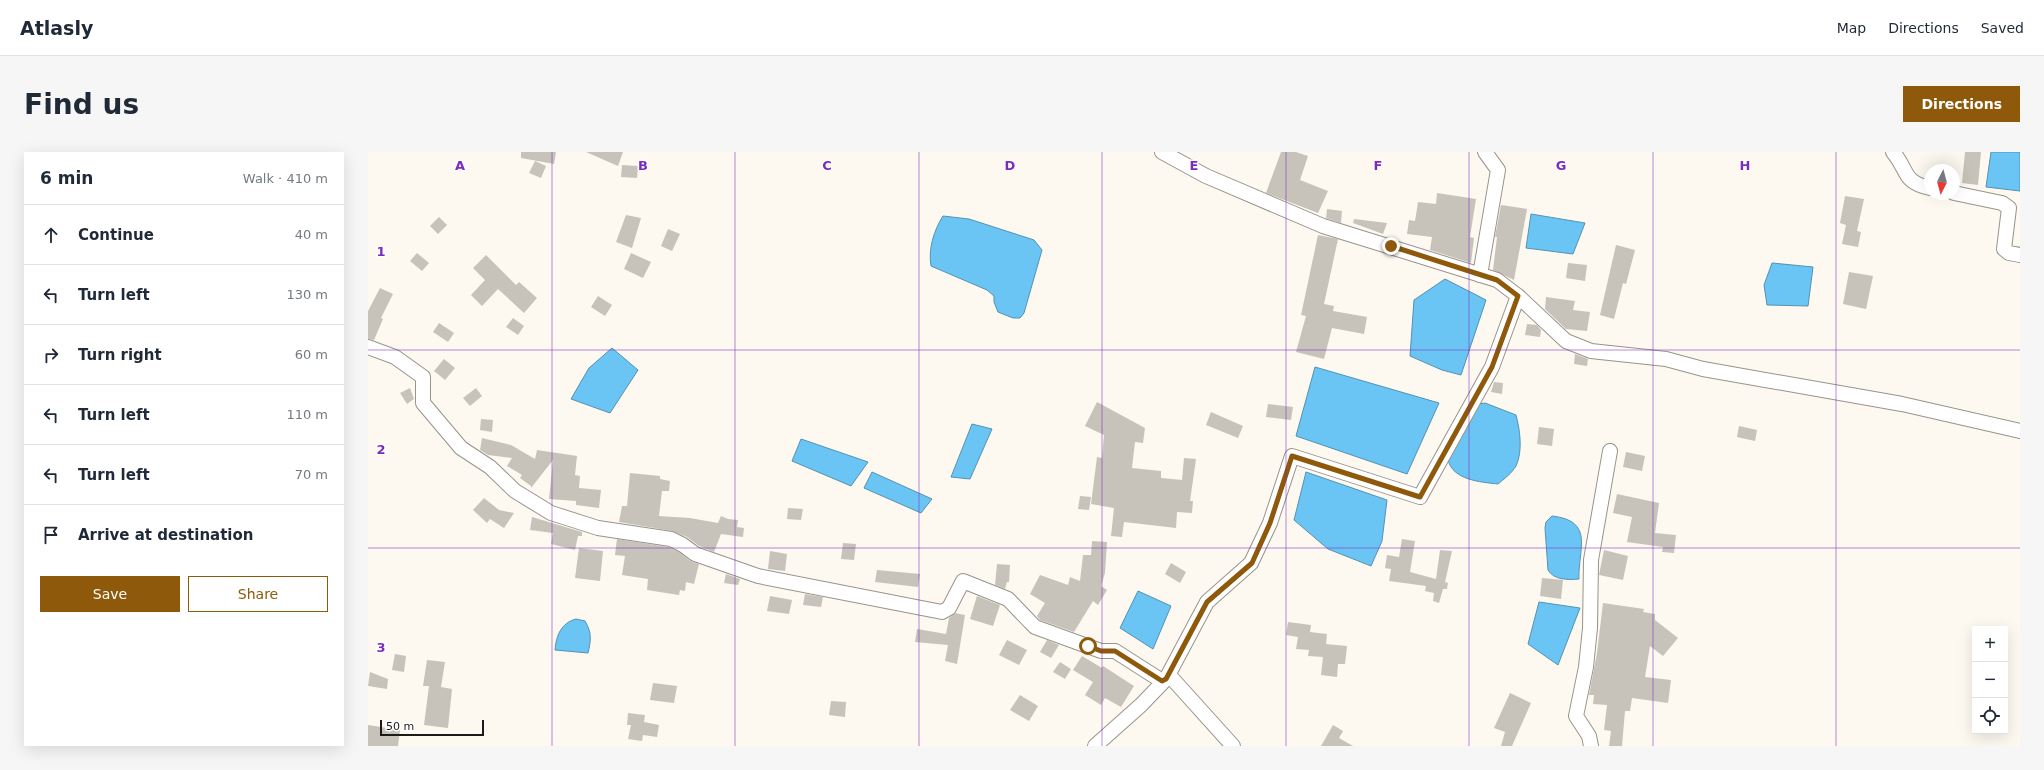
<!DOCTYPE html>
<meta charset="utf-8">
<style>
body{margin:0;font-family:"DejaVu Sans",sans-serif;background:#f6f6f7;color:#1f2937}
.controls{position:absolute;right:12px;bottom:12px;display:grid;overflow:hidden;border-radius:0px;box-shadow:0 4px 16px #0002}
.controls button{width:36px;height:36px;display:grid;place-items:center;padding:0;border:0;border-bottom:1px solid #e0e1e3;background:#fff;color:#1f2937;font:20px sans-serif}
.compass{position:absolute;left:1556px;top:12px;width:36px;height:36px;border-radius:50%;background:#fff;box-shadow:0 4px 16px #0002;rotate:186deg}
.scale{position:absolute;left:12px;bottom:10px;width:104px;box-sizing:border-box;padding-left:4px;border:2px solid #1c1a18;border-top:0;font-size:11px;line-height:14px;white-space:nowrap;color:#1c1a18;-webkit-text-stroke:3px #fff;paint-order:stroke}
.stop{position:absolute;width:12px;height:12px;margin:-9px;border:3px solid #8e590a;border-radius:50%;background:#fff}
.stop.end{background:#8e590a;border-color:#fff;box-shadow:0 1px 4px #0008}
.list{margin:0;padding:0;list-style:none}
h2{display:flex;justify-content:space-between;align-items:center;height:52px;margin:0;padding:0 16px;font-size:17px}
h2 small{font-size:13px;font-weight:400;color:#747a83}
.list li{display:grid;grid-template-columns:26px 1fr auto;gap:12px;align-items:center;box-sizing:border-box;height:60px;padding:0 16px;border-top:1px solid #e0e1e3}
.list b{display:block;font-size:15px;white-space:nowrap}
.list em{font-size:13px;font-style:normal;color:#747a83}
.actions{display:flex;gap:8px;padding:12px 16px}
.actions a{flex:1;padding:9px 0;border:1px solid #8e590a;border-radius:0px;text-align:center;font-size:14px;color:#8e590a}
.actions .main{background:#8e590a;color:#fff}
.icon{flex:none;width:22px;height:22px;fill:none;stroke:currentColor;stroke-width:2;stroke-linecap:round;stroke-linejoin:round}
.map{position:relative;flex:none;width:1652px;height:594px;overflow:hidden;border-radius:0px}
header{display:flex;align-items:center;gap:24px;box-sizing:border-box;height:56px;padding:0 20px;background:#fff;border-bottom:1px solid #e0e1e3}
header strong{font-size:19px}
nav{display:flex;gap:22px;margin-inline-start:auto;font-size:14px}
.intro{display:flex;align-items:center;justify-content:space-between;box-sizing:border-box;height:96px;padding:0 24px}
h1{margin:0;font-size:28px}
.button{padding:10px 18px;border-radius:0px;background:#8e590a;color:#fff;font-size:14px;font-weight:700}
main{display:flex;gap:24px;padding:0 24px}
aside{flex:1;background:#fff;border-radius:0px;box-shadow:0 4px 16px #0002}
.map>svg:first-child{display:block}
</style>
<header>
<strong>Atlasly</strong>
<nav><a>Map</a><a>Directions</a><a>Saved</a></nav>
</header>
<div class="intro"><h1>Find us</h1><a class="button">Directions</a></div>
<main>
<aside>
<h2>6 min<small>Walk · 410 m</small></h2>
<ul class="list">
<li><svg class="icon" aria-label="ahead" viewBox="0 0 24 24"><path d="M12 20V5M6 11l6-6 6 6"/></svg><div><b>Continue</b></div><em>40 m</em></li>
<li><svg class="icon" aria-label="left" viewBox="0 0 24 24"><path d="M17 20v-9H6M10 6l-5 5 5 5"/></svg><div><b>Turn left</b></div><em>130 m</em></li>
<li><svg class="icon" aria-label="right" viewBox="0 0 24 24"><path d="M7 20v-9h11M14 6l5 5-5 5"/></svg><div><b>Turn right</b></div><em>60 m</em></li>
<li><svg class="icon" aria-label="left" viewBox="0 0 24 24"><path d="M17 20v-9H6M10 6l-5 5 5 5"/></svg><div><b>Turn left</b></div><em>110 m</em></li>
<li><svg class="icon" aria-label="left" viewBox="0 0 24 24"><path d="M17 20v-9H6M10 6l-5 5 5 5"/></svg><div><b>Turn left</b></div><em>70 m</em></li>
<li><svg class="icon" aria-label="arrive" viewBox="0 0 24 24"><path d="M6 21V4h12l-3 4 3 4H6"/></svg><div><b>Arrive at destination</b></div></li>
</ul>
<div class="actions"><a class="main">Save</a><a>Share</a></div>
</aside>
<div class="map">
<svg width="1652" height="594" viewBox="0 0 1652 594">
<rect width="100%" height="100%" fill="#fdf8f0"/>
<!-- water -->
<g fill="#6ac5f5" stroke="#5392b3">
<polygon points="1623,0 1652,0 1652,39 1618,35"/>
<polygon points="1163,62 1217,71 1205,102 1158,96"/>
<path d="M575 64 601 67 666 88 674 98 656 161 652 166H645L630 160 626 150V144L619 138 563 114C560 97 566 78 575 64Z"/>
<polygon points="1404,111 1445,115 1440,154 1399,153 1396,133"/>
<polygon points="1077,127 1118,148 1093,223 1074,218 1042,204 1046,148"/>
<polygon points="244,196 270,218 242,261 203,247 221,216"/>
<polygon points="947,215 1071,251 1039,322 928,284"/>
<path d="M1117 251 1148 263C1152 278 1155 299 1148 314 1144 321 1136 327 1130 332 1112 330 1085 328 1080 308L1104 253Z"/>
<polygon points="604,272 624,277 602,327 583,325"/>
<polygon points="433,287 500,310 483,334 424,309"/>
<polygon points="504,320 564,347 553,361 496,336"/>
<polygon points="938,320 1019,348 1014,389 1003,414 960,397 926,368"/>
<path d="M1184 364C1227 369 1210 397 1211 427 1199 428 1186 428 1180 418L1177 376 1178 370Z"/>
<polygon points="770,439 803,454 785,497 752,476"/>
<polygon points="1171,450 1212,456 1190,513 1160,492"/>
<path d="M208 467 217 469C224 481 223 488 220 501L187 498C188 484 193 471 208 467Z"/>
</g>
<!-- building -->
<g fill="#c7c3bb">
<polygon points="153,0 188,0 186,12 153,6"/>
<polygon points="218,0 255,0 250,14"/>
<polygon points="913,0 928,0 940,4 932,28 960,39 950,61 898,41"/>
<polygon points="1597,0 1613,0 1610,33 1594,31"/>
<polygon points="167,9 178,14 173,26 161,21"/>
<polygon points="254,13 270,14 269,26 253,25"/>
<polygon points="1069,41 1108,47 1102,85 1106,86 1103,111 1062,98 1064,85 1039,82 1041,68 1047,69 1050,50 1068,52"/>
<polygon points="1477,44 1496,47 1489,79 1493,80 1490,95 1474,92 1478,73 1472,71"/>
<polygon points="1133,53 1159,57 1146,128 1125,118 1129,85 1127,85"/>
<polygon points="959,57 974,59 973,71 958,66"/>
<polygon points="258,63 273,66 264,96 248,90"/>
<polygon points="71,65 79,73 70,82 62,74"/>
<polygon points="986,67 1019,71 1015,82 985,71"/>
<polygon points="300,77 312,82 304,99 293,94"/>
<polygon points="950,83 970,87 956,152 966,154 965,159 999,165 996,182 964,176 956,207 928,200 938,164 933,163"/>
<polygon points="1248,93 1267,98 1258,132 1255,131 1246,167 1232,163"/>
<polygon points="49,101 61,111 54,119 42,109"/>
<polygon points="263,101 283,110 275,126 256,117"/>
<polygon points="118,103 148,133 151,130 169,146 156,161 130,137 114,154 103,143 117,128 105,116"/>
<polygon points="1200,111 1219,113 1217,129 1198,126"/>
<polygon points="1481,120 1505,124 1498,157 1475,152"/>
<polygon points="12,136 25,142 13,166 15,167 6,188 0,187 0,159"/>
<polygon points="230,144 244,153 237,164 223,155"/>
<polygon points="1178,145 1207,149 1205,158 1222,160 1219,179 1198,177 1177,157"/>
<polygon points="145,166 156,174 150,183 138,175"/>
<polygon points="71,171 86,181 80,190 65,180"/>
<polygon points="1159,172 1169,173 1173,178 1172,185 1157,183"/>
<polygon points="1207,202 1220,207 1219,214 1206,212"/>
<polygon points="76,207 87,216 77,228 66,219"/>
<polygon points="1126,230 1135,231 1134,242 1123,240"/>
<polygon points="42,236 46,247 39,252 32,241"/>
<polygon points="108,236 114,244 102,254 95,246"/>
<polygon points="729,250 777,276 775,291 767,290 764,316 793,319 793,326 814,328 816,306 828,307 822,349 825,349 824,361 809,360 808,376 756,370 754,385 743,384 746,356 723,352 729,305 734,306 736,283 717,274"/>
<polygon points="900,252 925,255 923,268 898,265"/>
<polygon points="843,260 875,274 870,286 838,273"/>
<polygon points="113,267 125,268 124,280 112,278"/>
<polygon points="1371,274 1389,278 1387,289 1369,285"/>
<polygon points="1171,275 1186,277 1184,294 1169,292"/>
<polygon points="114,286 143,293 167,307 169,298 209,304 207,323 212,324 211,336 233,338 231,356 208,353 208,349 181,347 185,308 163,336 163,334 152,326 154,323 139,314 144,306 120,303 112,298"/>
<polygon points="1258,300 1277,304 1274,319 1255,315"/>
<polygon points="262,321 292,324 292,327 302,329 301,339 294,339 291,364 322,366 350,371 353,364 360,367 370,368 369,375 376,376 375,385 353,382 346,400 331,394 319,385 304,379 251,370 254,354 259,354"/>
<polygon points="1249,342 1291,351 1287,381 1308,383 1306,401 1294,400 1295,395 1259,390 1264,365 1245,361"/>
<polygon points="712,344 723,345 721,358 710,357"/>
<polygon points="116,346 131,358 146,361 136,376 122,367 119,371 105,358"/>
<polygon points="420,356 435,357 433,368 419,367"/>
<polygon points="164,365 214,380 214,384 210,384 207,398 183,392 185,381 162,378"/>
<polygon points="249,387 300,395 311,400 322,409 331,412 326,432 318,430 317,439 312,438 311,443 279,438 280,427 254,423 257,404 247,403"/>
<polygon points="1034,387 1047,389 1042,420 1068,427 1072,398 1084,399 1077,430 1080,431 1079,437 1075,437 1071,451 1065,449 1066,441 1057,439 1058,434 1021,429 1023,417 1017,416 1019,403 1031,405"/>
<polygon points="724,389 739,390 737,421 733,434 739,438 730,453 725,449 706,480 672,468 669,464 677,451 662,442 672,423 700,433 702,425 712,429 715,403 723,403"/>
<polygon points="475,391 488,392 486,408 473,407"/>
<polygon points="211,396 235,399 232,429 207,426"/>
<polygon points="1236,398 1260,404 1255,428 1231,423"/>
<polygon points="402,399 419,402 417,419 400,417"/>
<polygon points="803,411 818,420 812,431 797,422"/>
<polygon points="629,412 642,413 641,430 639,430 637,437 627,433"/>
<polygon points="509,418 552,422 550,435 507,430"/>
<polygon points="358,422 372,427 370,433 356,431"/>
<polygon points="1174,426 1195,428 1193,447 1172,444"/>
<polygon points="437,442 455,445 453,455 435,453"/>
<polygon points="402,444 424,448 421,462 399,459"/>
<polygon points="609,444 632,453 625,474 602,467"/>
<polygon points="1235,451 1276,457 1275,460 1287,462 1287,468 1310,486 1295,504 1282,494 1277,525 1303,528 1300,551 1264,546 1262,559 1257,559 1254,594 1241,594 1243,579 1236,578 1239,553 1225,552 1226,543 1221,543 1229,501"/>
<polygon points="587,461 597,463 589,512 577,509 580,493 547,490 549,477 578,482 581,466"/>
<polygon points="920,470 943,473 942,480 959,482 958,492 979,494 977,512 970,512 969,525 953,523 955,505 940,504 941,498 928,497 930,485 918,483"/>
<polygon points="639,488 659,498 651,513 631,503"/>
<polygon points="679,488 691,493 683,506 672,500"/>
<polygon points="27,502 38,504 36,520 24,518"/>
<polygon points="714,504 734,516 735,514 766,534 753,555 737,546 733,553 717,543 725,530 705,518"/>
<polygon points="59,508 77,510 73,535 84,537 80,576 56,573 61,534 55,534"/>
<polygon points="692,510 703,517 697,527 685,520"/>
<polygon points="2,520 20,527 19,537 0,534"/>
<polygon points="285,531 309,534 306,551 282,548"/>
<polygon points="1142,541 1163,551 1144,594 1133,594 1137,580 1126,576"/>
<polygon points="652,543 670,554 661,569 642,558"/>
<polygon points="463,549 478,550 477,565 461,563"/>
<polygon points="260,561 277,563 276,570 291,573 289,585 275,583 274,589 260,587 263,573 259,573"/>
<polygon points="0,573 32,578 30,594 0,594"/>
<polygon points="965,573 975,579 971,586 985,594 953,594"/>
</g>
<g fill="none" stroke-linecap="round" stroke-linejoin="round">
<!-- minor casing -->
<g stroke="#98938c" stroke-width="16">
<g id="minor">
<polyline points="794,0 838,24 955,74 1129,128 1150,144 1198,189 1223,199 1298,207 1335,217 1534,252 1652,279"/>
<path d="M1525 0C1541 19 1534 30 1562 36"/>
<polyline points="1586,41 1634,51 1641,56 1636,97 1641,101 1652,103"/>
<polyline points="1112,123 1130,18 1117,0"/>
<polyline points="0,195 27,205 55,225 55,251 93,296 122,315 147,339 183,361 230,376 303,387 315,393 327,402 390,424 574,460 581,456 595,429 640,447 667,475 733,499 747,499 794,529"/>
<polyline points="801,523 865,594"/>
<polyline points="727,594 773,553 798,527 839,450 883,411 902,371 924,304 1052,345 1124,215 1150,144"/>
<polyline points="1223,594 1221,584 1208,564 1218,515 1222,476 1223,408 1242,299"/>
</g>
</g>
<!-- minor -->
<use href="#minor" stroke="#fff" stroke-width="14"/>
</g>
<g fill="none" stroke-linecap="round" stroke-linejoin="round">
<!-- route -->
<polyline stroke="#8e590a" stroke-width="5" points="720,494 733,499 747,499 794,529 798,527 839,450 884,411 902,371 924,304 1052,345 1124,215 1150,144 1129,128 1023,94"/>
</g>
<!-- grid -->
<path fill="none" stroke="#7b2cbf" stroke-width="1" stroke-opacity="0.55" d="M184 0V594M367 0V594M551 0V594M734 0V594M918 0V594M1101 0V594M1285 0V594M1468 0V594M0 198H1652M0 396H1652"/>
<g font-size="13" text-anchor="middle" font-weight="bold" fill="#7b2cbf" stroke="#fff" stroke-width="3" stroke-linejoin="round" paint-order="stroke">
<text x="92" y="18">A</text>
<text x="275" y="18">B</text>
<text x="459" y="18">C</text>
<text x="642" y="18">D</text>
<text x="826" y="18">E</text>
<text x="1010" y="18">F</text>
<text x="1193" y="18">G</text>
<text x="1377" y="18">H</text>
<text x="13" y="104">1</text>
<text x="13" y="302">2</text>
<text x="13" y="500">3</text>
</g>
</svg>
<div class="controls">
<button>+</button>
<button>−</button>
<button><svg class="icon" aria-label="locate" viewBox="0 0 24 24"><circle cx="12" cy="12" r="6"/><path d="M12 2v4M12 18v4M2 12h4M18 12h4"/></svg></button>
</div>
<svg class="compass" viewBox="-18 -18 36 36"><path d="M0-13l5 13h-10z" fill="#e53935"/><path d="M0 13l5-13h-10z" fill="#747a83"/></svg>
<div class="scale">50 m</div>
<div class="stop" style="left:720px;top:494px"></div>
<div class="stop end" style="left:1023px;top:94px"></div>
</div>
</main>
